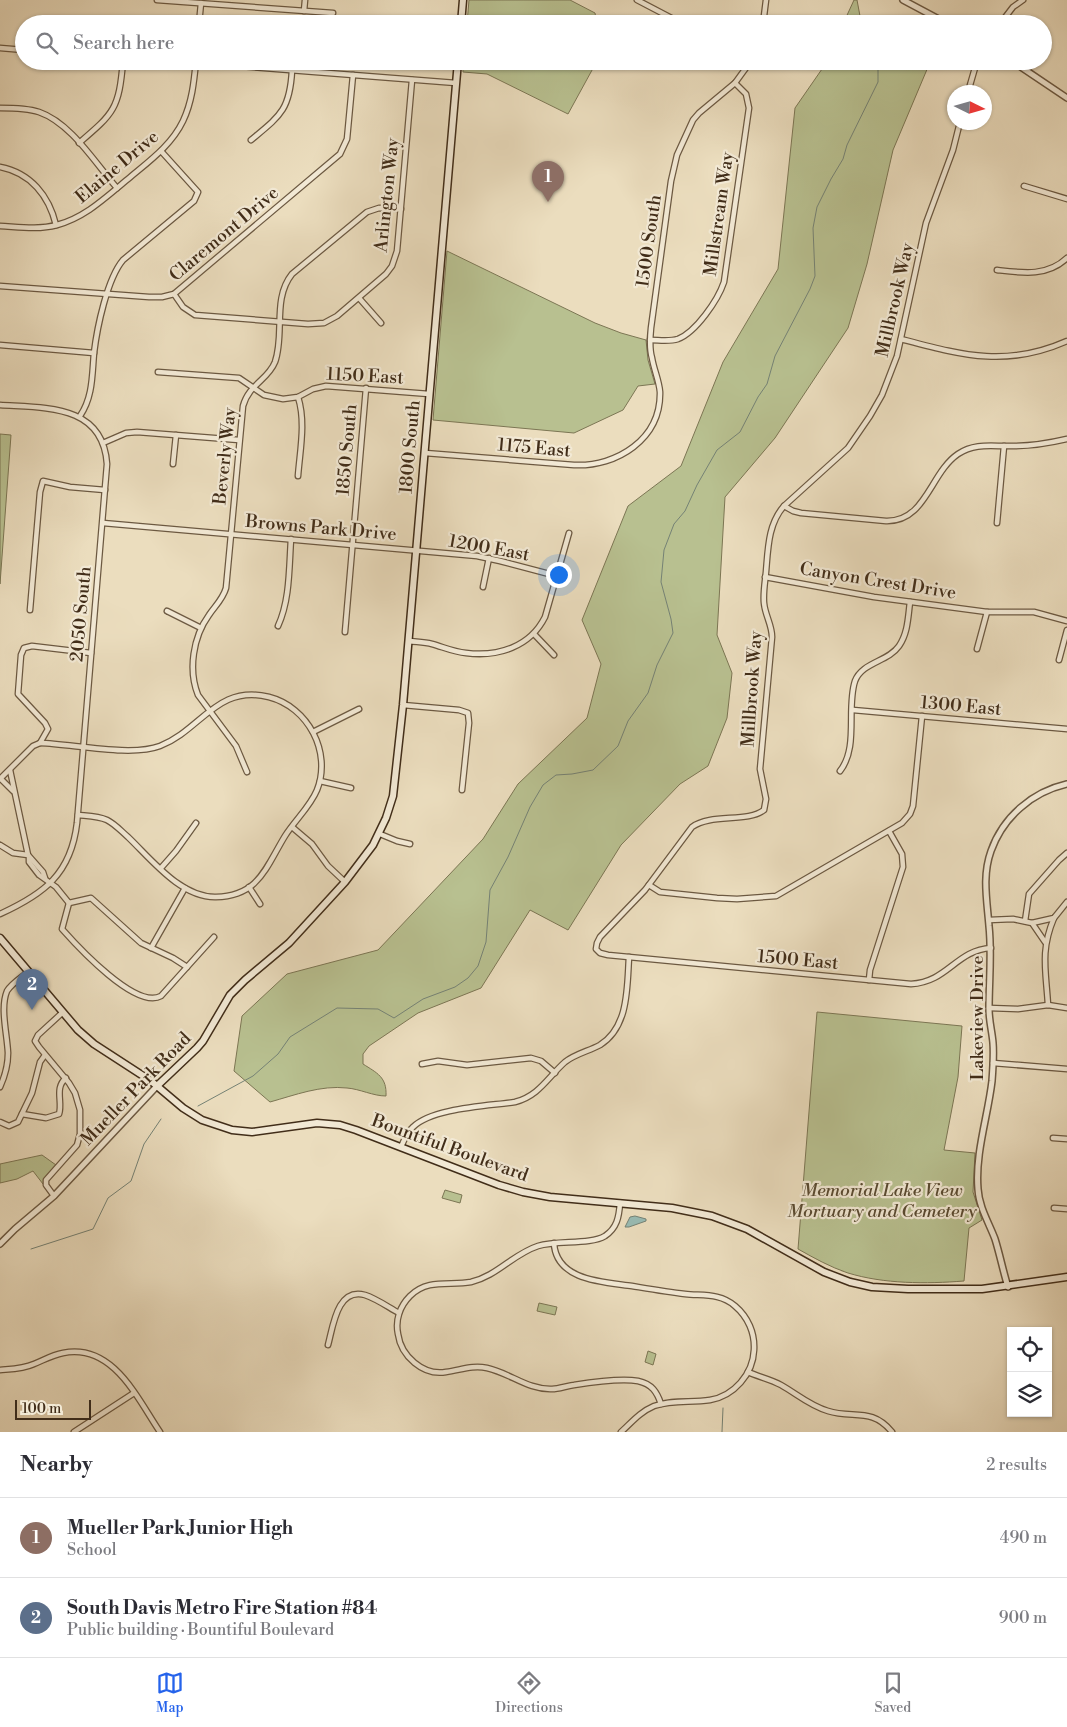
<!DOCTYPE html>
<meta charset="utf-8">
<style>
body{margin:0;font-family:"Libre Bodoni",serif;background:#f2f2f3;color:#2b2b33}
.controls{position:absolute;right:15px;bottom:15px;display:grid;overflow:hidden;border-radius:0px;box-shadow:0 1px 4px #0004}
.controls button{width:45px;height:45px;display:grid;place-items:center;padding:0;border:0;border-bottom:1px solid #e1e1e2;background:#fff;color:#2b2b33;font:25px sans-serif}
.compass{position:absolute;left:947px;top:85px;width:45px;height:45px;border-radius:50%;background:#fff;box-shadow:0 1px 4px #0004;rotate:95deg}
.scale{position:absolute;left:15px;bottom:12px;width:76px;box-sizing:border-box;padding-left:5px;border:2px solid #412d19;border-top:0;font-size:14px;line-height:18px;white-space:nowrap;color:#412d19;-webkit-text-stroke:4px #f2e9d5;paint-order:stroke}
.you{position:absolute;left:558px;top:574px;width:18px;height:18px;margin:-12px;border:4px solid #fff;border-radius:50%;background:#1a73e8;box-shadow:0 0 0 8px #1a73e833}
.badge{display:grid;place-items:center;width:32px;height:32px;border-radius:50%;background:#2563eb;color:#fff;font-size:16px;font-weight:700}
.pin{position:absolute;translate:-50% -41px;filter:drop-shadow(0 1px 2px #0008)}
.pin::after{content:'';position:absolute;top:26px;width:18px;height:15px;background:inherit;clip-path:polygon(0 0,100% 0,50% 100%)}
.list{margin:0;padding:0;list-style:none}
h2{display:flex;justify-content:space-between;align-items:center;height:65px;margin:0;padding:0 20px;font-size:21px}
h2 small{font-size:16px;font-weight:400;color:#7c7c81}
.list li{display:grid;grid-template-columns:32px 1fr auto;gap:15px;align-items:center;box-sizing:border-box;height:80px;padding:0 20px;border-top:1px solid #e1e1e2}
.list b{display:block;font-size:19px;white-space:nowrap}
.list p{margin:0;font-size:16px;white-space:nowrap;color:#7c7c81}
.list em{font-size:16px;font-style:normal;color:#7c7c81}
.icon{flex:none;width:28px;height:28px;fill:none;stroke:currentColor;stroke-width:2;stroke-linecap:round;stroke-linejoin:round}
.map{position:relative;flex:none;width:1067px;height:1432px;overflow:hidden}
.search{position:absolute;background:#fff;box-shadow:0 1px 4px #0004;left:15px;right:15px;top:15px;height:55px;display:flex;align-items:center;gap:12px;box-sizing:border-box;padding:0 18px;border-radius:28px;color:#7c7c81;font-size:19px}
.sheet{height:225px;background:#fff}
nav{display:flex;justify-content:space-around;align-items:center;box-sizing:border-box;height:70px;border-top:1px solid #e1e1e2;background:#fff;font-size:14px;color:#7c7c81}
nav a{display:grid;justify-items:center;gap:2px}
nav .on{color:#2563eb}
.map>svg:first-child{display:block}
</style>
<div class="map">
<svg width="1067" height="1432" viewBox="0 0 1067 1432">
<rect width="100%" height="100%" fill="#ebddbe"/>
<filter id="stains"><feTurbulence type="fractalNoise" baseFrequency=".004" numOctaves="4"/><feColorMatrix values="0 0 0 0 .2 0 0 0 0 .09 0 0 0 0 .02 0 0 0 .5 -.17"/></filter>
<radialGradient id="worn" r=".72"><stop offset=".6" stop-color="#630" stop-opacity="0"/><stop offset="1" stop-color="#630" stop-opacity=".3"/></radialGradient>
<!-- green -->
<g fill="#b8c090" stroke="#7c7654">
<polygon points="469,0 570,0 595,13 597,24 467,24"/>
<polygon points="854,0 857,0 860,16 871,24 843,24"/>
<polygon points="463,61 597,61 568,114 487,74 463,72"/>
<path d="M826 61H923L928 67 893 150 867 264 848 328 775 438 725 497 717 635 732 673 727 718 708 766 680 784 621 845 568 930 530 910 481 988 418 1013 369 1046 363 1054V1064C377 1073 387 1077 386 1096 373 1096 360 1089 347 1088 321 1085 295 1095 270 1102L234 1071 242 1016 287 974 378 950 483 839 518 784 587 718 601 664 582 620 628 506 681 466 723 362 778 269 795 108 822 69Z"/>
<polygon points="447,251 595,323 621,333 646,340 648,360 655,384 638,386 623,410 574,433 433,420"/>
<polygon points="0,434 11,435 0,584"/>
<path d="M817 1012 962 1026 958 1077 944 1150 975 1153 973 1192 982 1220 969 1228 964 1281C926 1284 884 1284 848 1273 830 1267 814 1258 798 1249Z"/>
<polygon points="42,1155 56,1165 43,1184 33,1171 17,1179 0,1183 0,1164"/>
<polygon points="445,1190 462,1195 460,1203 442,1198"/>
<polygon points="539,1303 557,1307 555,1315 537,1311"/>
<polygon points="648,1351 656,1354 653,1365 645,1362"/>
</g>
<!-- water -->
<polygon fill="#98bbb3" stroke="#758275" points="635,1216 646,1219 646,1221 629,1227 625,1227 630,1217"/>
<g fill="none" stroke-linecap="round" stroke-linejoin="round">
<!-- stream -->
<g stroke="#758275" stroke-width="1">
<polyline points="198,1106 253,1076 278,1054 290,1037 337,1008 378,1009 394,1018 423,999 455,987 468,978 478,966 486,942 490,890 508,857 530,807 543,785 556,775 572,774 593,770 618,746 628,721 648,693 657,665 673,633 671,619 661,582 664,550 674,524 685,511 697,485 717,450 740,432 758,397 767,384 775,356 810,289 815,276 813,228 817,207 831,179 843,159 847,145 878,82 878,61"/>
<polyline points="31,1249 93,1229 108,1198 131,1181 144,1144 161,1119"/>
<polyline points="722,1432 723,1408"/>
</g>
<!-- minor casing -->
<g stroke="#6c5942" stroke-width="7">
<g id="minor">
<polyline points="157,0 333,13"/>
<polyline points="637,0 683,24"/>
<polyline points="304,11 305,0"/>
<polyline points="199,24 201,3"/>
<polyline points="763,24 766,0"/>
<polyline points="1000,24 1013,7 1023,0"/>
<polyline points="0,48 24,50"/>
<polyline points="175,61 456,83"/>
<polyline points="968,92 977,61"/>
<path d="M0 108C13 108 27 108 39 112 71 123 95 163 117 188"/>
<path d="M960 122 953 150 926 223 897 356 882 395 870 416 848 448 784 506C768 524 768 549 766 572 765 582 763 593 764 603 765 615 772 625 772 637L760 769 766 799 764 810C747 823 711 813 692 827L645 890 600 937 597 943 596 949 600 953 608 955 911 984C948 982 956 950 991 948"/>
<path d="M251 140C280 116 290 110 292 70"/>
<path d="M79 143C114 113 119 109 123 61"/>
<path d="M0 167C31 173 49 196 56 225"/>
<polyline points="1024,186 1067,199"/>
<path d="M0 226C19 227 38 230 57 225 86 217 106 197 128 179 148 162 171 146 183 121 192 102 194 82 196 61"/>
<path d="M997 270C1022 273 1047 277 1067 258"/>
<polyline points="0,286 149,297 162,297 174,294 340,154 347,139 353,75"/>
<polyline points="174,294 183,307 195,315 308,324 324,323 337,316 386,274 392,266 397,251 412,80"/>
<polyline points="359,298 381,323"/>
<path d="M901 339C962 355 1006 368 1067 341"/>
<path d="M650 340C659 340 669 342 678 339 696 332 718 300 724 282L749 108 746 94 735 83"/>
<polyline points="0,345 94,353"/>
<polyline points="158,372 239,378 264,395 283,399 298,397 313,389 326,386 429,394"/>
<path d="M0 405C45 408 103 404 107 464L77 823C71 874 44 894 0 914"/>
<path d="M80 416C93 397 92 375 94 353 97 328 107 279 123 260L194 201 198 192 161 151"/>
<polyline points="103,443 126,433 137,432 239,440"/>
<path d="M425 453 574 465C617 467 661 439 660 392 659 380 654 370 652 358 649 348 650 338 651 328L671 181 677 155 693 120 699 113 735 83 751 61"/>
<polyline points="173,464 176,435"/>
<path d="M298 476C300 450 306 422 298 397"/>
<path d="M784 506 793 511 801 513 886 521C926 522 930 473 958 454 976 442 994 447 1014 446 1032 446 1050 443 1067 439"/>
<polyline points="103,523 477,556 500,561 557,576"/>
<polyline points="997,523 1004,446"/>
<polyline points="765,577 874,597 987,612 1034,612 1067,621"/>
<polyline points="483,587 489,558"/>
<polyline points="30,610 40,492 43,481 70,487 105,490"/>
<polyline points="167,611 201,628"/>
<path d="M278 626C290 600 289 568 291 539"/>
<polyline points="345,632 366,388"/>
<polyline points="534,634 554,655"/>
<path d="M409 641C416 642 424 642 432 644 443 647 454 652 466 653 498 657 530 647 545 617L569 533"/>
<polyline points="977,649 987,612"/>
<polyline points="1059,660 1067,630"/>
<polyline points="403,705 459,710 468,713 469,723 462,790"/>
<polyline points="853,710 1067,729"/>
<polyline points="313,732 359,709"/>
<path d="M40 743C73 744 131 757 160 746 201 730 217 684 269 697 308 707 332 752 317 790 310 807 295 820 285 836 266 867 259 896 216 897 181 898 151 859 128 837 121 831 115 824 107 820 98 816 88 816 78 815"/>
<polyline points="10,770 28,855"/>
<path d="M840 771C859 747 846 708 855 681 862 662 888 662 899 646 908 633 908 617 910 602"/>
<path d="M247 772 236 746 198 695C188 670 193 637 209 615 215 606 223 599 226 588L243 406C249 384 268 380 275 362 285 334 272 299 292 274L367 212 379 208 401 209"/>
<polyline points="0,779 33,746 40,743 48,729 45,723 18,694 21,655 24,648 32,646 91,653"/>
<polyline points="1,779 13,791"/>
<polyline points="320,781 351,788"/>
<polyline points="292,827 312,844 328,866 345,882"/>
<polyline points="380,834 397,841 410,844"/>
<polyline points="0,845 13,853 28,855 43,872 45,878"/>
<polyline points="29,857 29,862 39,875 56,887 69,903"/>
<polyline points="161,868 176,851 196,823"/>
<polyline points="649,885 660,892 717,898 737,899 776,896 902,823 910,814 913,806 922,716"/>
<polyline points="249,887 260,904"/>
<path d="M69 903 62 929C78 947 136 1010 161 996L214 937"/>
<polyline points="69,903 91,898 141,943 173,958 187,967"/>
<polyline points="989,920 1013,919 1032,923 1045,942"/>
<polyline points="1025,921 1029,894 1059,860 1067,853"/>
<polyline points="1032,923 1054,918 1067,902"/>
<polyline points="151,948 185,888"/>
<polyline points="869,980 870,970 903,867 902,854 889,831"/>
<path d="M1048 1005C1046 971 1040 951 1054 918"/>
<polyline points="989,1008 1018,1009 1048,1005 1067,1008"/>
<polyline points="993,1063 1067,1069"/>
<polyline points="422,1064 438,1061 467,1065 531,1058 541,1061 555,1073"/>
<path d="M0 1087C5 1076 8 1065 8 1053 7 1033 0 1008 7 991 12 983 21 978 28 972"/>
<path d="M22 1114 46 1118 59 1114C63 1102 54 1088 66 1078"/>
<polyline points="0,1122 9,1126 18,1122 32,1093 40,1062 45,1055"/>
<polyline points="1053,1138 1067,1139"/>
<path d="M401 1147C404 1140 407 1132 413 1127 432 1108 488 1106 515 1102 539 1096 548 1077 565 1062 575 1054 589 1051 600 1045 629 1027 627 987 629 957"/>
<polyline points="54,1196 46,1185 46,1180 77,1145 80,1134 80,1110 75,1093 69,1083 39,1047 35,1041 38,1035 62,1013"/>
<path d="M620 1203C619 1217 617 1228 605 1236 590 1245 558 1240 538 1246 513 1254 497 1276 471 1282 450 1286 428 1278 410 1296 400 1306 395 1320 398 1334 401 1356 423 1376 446 1372 461 1370 472 1365 487 1368 510 1373 528 1390 552 1389 559 1389 566 1386 574 1385 593 1382 620 1378 638 1381 652 1384 657 1392 661 1404"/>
<polyline points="1054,1208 1067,1209"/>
<path d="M554 1243C556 1281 604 1282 632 1286 650 1289 667 1292 685 1294 703 1296 720 1293 735 1306 748 1317 755 1333 754 1350 753 1374 734 1396 710 1400 690 1403 674 1399 654 1406 640 1412 632 1422 621 1432"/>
<path d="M328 1345C333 1327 337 1287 365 1295 377 1299 388 1307 399 1313"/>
<path d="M0 1370C12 1369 23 1369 34 1364 44 1360 52 1355 63 1353 113 1343 137 1398 160 1432"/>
<path d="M748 1372C759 1377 770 1379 781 1385 797 1394 810 1406 828 1411 853 1419 872 1407 892 1432"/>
<polyline points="74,1432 134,1393"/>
</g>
</g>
<!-- tertiary casing -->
<g stroke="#6c5942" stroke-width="8">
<g id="tertiary">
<polyline points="903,0 948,24"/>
<polyline points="1012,61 1067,98"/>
<polyline points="0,1244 15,1229 54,1196 157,1086"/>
<path d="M1008 1287C1003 1271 1000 1255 995 1239 989 1223 979 1207 978 1189 975 1153 988 1116 992 1081 993 1068 994 1055 993 1043 992 1031 989 1021 989 1009 989 981 992 954 989 926 987 900 982 876 991 851 1003 817 1032 792 1067 784"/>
</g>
</g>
<!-- secondary casing -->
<g stroke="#412d19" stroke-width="9">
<g id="secondary">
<polyline points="461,24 463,0"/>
<polyline points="0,938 78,1030 94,1044 151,1081 183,1108 202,1120 232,1130 252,1132 317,1123 340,1125 356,1130 499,1185 523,1192 550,1197 672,1208 712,1216 747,1229 824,1272 850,1282 872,1287 908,1289 982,1289 1067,1277"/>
<polyline points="157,1086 197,1048 203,1041 230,995 245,980 289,943 345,882 373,845 386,818 393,796 403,705 458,61"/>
</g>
</g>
<!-- minor -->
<use href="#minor" stroke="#f2e9d5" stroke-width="4.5"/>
<!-- tertiary -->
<use href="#tertiary" stroke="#f2e9d5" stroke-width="5"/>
<!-- secondary -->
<use href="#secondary" stroke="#f2e9d5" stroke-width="6"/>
</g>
<g text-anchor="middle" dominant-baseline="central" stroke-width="4.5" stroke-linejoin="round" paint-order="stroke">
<!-- street labels -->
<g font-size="18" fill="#412d19" stroke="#f2e9d5">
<text transform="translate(117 167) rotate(-40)">Elaine Drive</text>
<text transform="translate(387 195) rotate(-84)">Arlington Way</text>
<text transform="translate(719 214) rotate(-82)">Millstream Way</text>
<text transform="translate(224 234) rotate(-40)">Claremont Drive</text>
<text transform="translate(649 241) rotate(-82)">1500 South</text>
<text transform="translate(895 300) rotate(-77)">Millbrook Way</text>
<text transform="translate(365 376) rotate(3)">1150 East</text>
<text transform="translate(410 447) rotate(-85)">1800 South</text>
<text transform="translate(534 448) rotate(5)">1175 East</text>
<text transform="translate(347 450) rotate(-85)">1850 South</text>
<text transform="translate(225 456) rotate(-84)">Beverly Way</text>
<text transform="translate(321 528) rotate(5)">Browns Park Drive</text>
<text transform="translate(489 548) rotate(10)">1200 East</text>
<text transform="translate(878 581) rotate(9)">Canyon Crest Drive</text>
<text transform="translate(81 614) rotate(-85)">2050 South</text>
<text transform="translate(752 689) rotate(-86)">Millbrook Way</text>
<text transform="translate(961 706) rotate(5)">1300 East</text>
<text transform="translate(798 960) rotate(5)">1500 East</text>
<text transform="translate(977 1018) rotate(-90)">Lakeview Drive</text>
<text transform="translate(136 1089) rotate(-46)">Mueller Park Road</text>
<text transform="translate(450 1148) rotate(20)">Bountiful Boulevard</text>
</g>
<!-- park labels -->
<g font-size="18" font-style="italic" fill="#594a31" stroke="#f2e9d5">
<text x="882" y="1190">Memorial Lake View<tspan x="882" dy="21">Mortuary and Cemetery</tspan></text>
</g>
</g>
<rect width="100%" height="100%" filter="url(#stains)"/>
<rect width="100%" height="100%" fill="url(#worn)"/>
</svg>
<div class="controls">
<button><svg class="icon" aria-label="locate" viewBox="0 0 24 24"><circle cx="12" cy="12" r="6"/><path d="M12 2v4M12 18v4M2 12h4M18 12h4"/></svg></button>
<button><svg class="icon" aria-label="layers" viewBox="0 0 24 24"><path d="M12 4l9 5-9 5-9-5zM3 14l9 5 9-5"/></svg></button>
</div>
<svg class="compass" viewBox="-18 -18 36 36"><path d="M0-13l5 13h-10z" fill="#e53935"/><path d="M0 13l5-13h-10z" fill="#7c7c81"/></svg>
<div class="scale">100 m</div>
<div class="you"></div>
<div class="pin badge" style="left:548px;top:202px;background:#8d6e63">1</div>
<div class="pin badge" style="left:32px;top:1010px;background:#5c6f8a">2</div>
<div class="search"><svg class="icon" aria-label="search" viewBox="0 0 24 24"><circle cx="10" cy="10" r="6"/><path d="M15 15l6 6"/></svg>Search here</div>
</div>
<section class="sheet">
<h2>Nearby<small>2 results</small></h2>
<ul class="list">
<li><span class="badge" style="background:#8d6e63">1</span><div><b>Mueller Park Junior High</b><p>School</p></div><em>490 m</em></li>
<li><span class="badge" style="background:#5c6f8a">2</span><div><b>South Davis Metro Fire Station #84</b><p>Public building · Bountiful Boulevard</p></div><em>900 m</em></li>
</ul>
</section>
<nav>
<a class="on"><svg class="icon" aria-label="map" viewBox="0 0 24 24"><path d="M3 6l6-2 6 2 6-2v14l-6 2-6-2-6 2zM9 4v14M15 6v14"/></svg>Map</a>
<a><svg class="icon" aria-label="directions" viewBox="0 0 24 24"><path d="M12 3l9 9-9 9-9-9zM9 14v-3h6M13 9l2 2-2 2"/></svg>Directions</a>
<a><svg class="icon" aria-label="saved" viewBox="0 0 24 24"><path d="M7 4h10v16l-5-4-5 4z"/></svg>Saved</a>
</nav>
